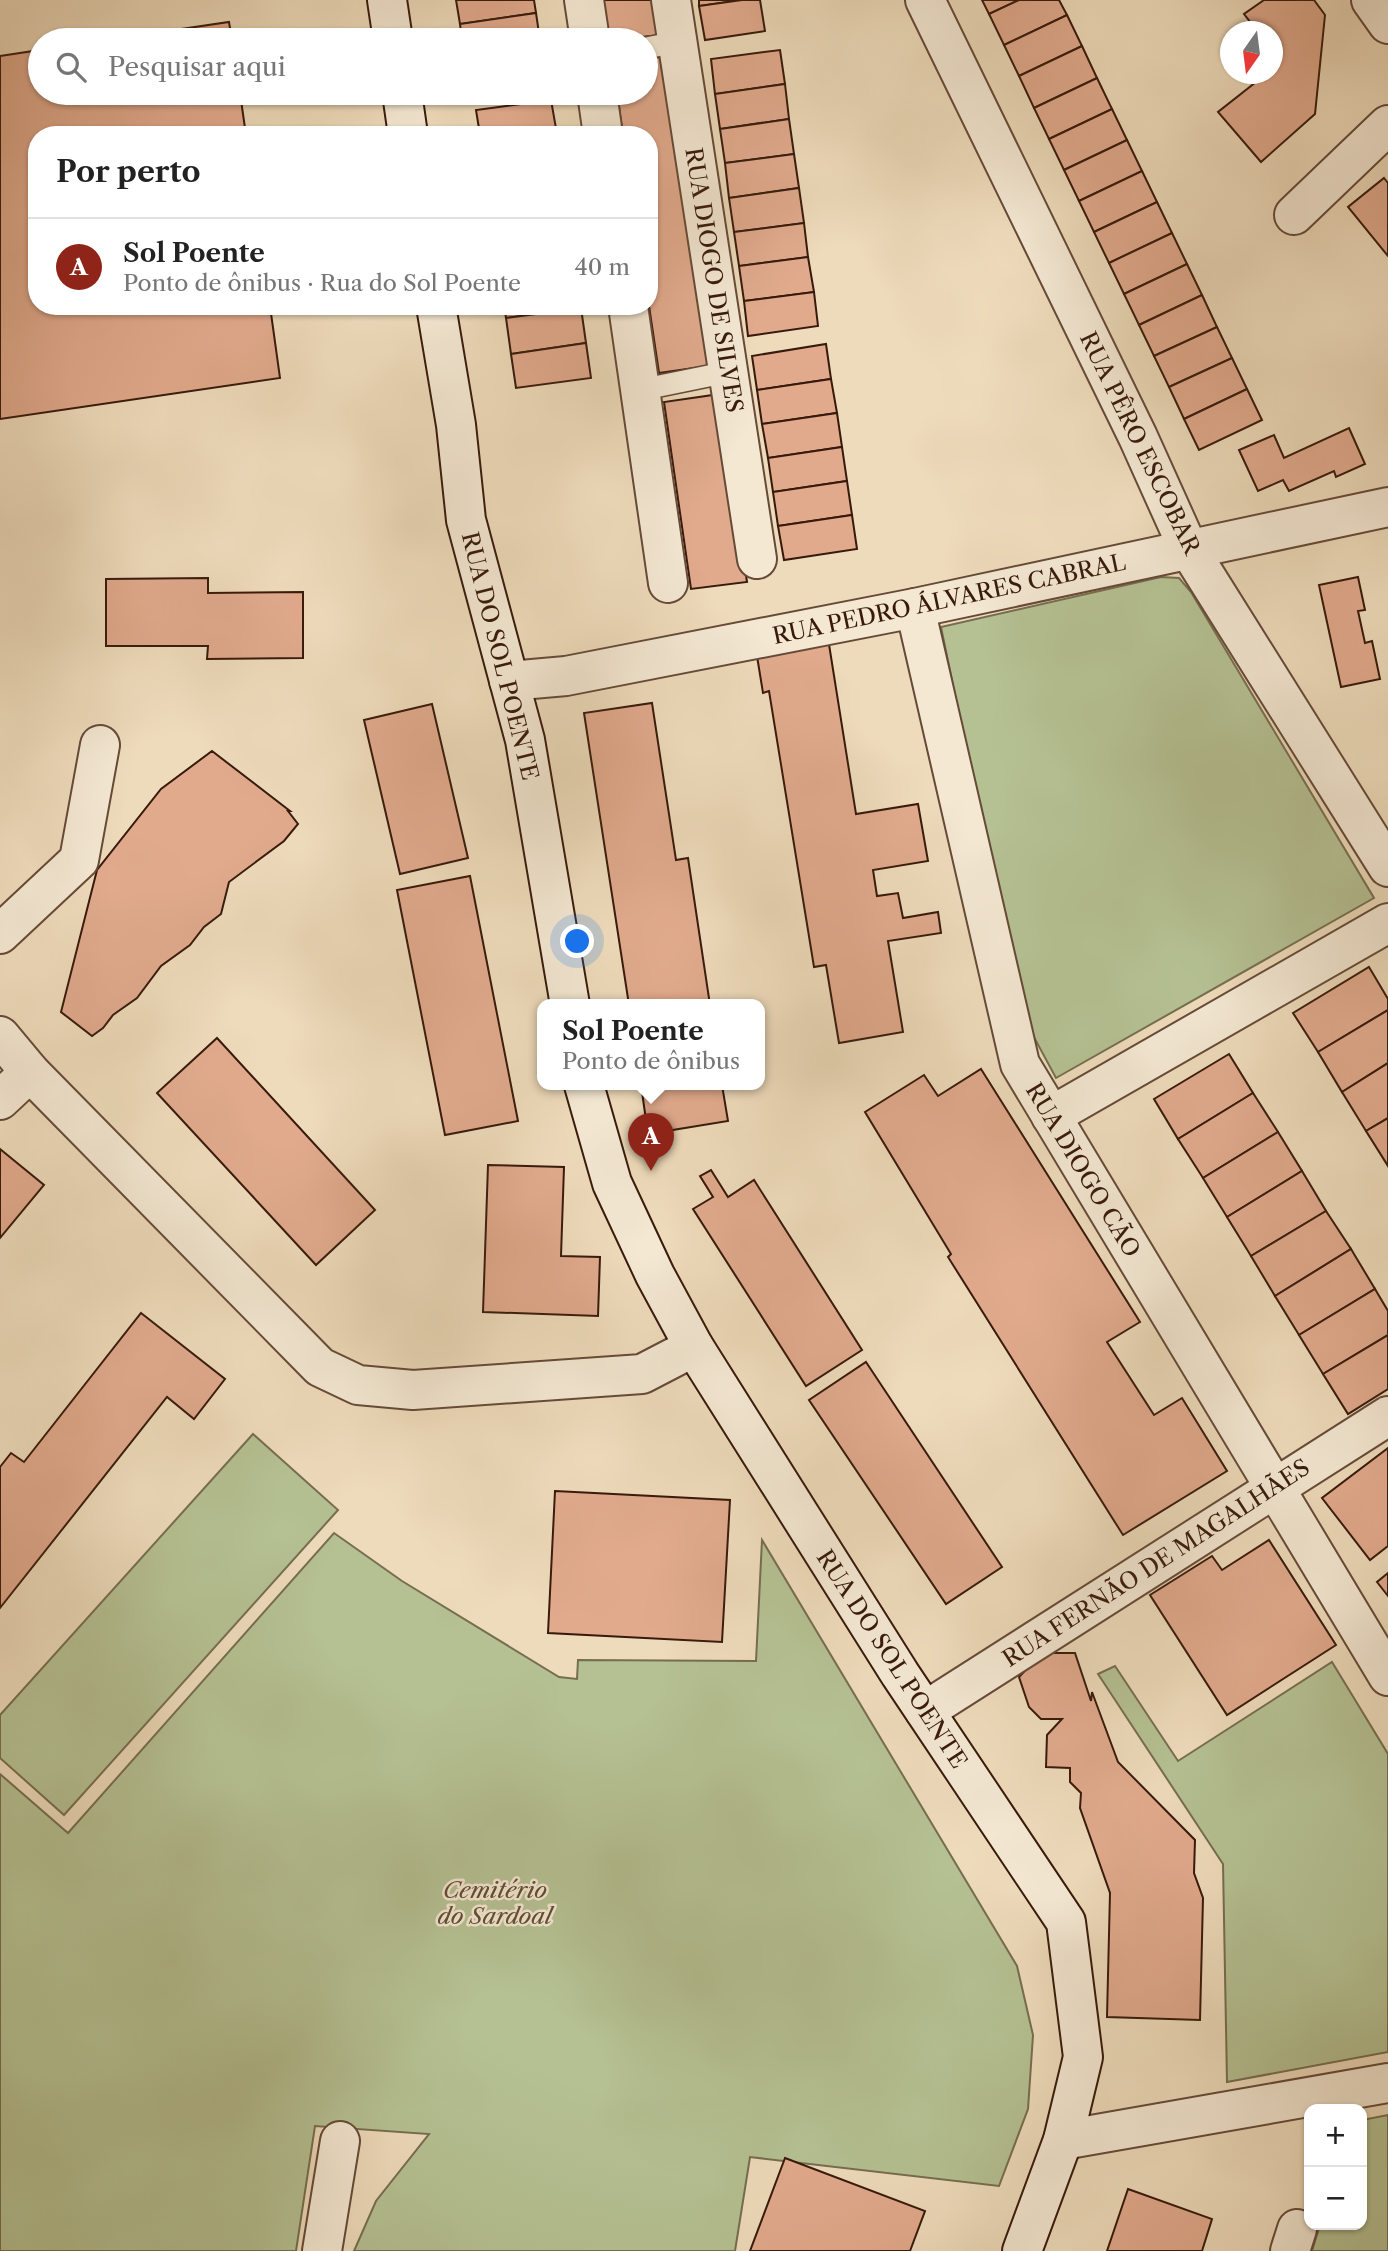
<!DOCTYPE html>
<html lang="pt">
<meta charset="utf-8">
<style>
body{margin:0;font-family:"Libre Caslon Text",serif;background:#f6f6f6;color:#222}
.controls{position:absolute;right:21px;bottom:21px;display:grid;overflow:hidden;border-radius:14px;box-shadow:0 2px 5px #0004}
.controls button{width:63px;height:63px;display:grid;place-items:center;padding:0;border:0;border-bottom:2px solid #e0e0e0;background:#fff;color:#222;font:35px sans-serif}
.compass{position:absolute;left:1220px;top:21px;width:63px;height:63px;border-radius:50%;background:#fff;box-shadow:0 2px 5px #0004;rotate:194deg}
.you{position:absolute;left:578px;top:942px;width:24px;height:24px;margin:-18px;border:5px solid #fff;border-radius:50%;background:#1a73e8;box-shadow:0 0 0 10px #1a73e833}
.badge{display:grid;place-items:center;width:46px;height:46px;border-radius:50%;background:#8f2418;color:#fff;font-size:23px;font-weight:700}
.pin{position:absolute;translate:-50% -58px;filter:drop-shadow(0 2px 4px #0008)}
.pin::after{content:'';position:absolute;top:37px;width:24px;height:21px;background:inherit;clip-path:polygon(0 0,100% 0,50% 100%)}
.popup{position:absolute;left:537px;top:999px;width:228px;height:91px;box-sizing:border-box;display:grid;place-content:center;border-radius:14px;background:#fff;filter:drop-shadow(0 2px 5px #0005);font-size:23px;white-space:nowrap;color:#767676}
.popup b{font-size:26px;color:#222}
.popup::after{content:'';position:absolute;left:50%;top:100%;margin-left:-14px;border:14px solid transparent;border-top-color:#fff}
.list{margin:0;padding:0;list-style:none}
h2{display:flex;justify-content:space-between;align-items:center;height:91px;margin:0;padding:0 28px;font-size:30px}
h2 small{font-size:23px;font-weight:400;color:#767676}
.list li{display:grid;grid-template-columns:46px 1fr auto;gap:21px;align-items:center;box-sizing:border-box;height:98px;padding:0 28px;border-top:2px solid #e0e0e0}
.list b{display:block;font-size:26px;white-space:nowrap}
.list p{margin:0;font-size:23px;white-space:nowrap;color:#767676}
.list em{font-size:23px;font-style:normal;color:#767676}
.icon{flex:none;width:38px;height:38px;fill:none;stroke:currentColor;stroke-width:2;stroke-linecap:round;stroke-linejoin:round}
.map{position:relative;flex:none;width:1388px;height:2251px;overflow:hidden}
.search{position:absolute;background:#fff;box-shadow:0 2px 5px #0004;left:28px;top:28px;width:630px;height:77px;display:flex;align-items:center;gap:18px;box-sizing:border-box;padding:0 24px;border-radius:38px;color:#767676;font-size:26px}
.panel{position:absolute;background:#fff;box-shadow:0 2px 5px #0004;left:28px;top:126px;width:630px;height:189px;border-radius:28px}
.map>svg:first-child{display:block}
</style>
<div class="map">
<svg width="1388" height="2251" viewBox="0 0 1388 2251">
<rect width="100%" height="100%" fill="#eedbbb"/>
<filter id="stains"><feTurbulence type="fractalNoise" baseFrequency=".00286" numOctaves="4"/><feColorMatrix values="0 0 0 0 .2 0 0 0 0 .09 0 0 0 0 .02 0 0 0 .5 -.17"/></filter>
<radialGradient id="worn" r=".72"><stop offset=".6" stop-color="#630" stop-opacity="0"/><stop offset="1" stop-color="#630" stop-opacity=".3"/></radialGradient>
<!-- green -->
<g fill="#b5c193" stroke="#766e50" stroke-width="2">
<polygon points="1161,577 1179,578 1191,592 1374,898 1056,1078 1022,1015 1011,968 941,627"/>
<polygon points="253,1434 338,1510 64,1815 0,1758 0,1715"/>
<polygon points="334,1533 402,1581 559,1677 577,1679 578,1660 756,1661 762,1540 1017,1966 1033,2035 1028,2109 999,2186 750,2157 735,2251 354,2251 376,2201 429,2134 315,2126 296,2251 0,2251 0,1774 68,1833"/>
<polygon points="1332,1662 1388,1754 1388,2052 1227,2082 1223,1864 1098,1674 1115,1666 1178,1761"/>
<polygon points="1388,2115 1388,2251 1312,2251 1320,2225 1362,2225 1362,2120"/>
</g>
<!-- building -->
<g fill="#e1aa8d" stroke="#381a0c" stroke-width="2">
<polygon points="456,0 534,0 536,13 460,24"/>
<polygon points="602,0 658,0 663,35 608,40"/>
<polygon points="699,0 742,0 699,6"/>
<polygon points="742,0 760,0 765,31 705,40 699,6"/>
<polygon points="982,0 1019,0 989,14"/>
<polygon points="1019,0 1059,0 1067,15 1004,45 989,14"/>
<polygon points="1264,0 1314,0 1325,15 1315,114 1261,162 1218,112 1256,82 1256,74 1272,74 1272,32 1258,32 1244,14"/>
<polygon points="536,13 540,40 462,40 460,24"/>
<polygon points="1067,15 1082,46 1019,76 1004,45"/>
<polygon points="229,22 232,40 107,40"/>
<polygon points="1082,46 1097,78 1034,108 1019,76"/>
<polygon points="40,50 40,93 240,93 246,135 37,135 37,306 270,306 280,378 0,419 0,56"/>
<polygon points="780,50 785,84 715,94 711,59"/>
<polygon points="668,56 715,365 659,373 649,306 649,135 623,135 617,93 646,93 646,59"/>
<polygon points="1097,78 1112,109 1049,139 1034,108"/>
<polygon points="785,84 789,119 720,129 715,94"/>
<polygon points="551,100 557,134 480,135 476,110"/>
<polygon points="1112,109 1127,140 1064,170 1049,139"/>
<polygon points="789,119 794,154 725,163 720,129"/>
<polygon points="1127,140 1142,171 1079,201 1064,170"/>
<polygon points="794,154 799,188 729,198 725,163"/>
<polygon points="1142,171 1157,202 1094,232 1079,201"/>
<polygon points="1384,178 1388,183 1388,256 1348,207"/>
<polygon points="799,188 804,223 734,232 729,198"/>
<polygon points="1157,202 1172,233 1109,263 1094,232"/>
<polygon points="804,223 808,257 739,266 734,232"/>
<polygon points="1172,233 1187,264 1124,294 1109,263"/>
<polygon points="808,257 814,292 744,301 739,266"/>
<polygon points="1187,264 1202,295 1139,325 1124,294"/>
<polygon points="814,292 818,326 748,336 744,301"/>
<polygon points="1202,295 1217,327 1154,356 1139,325"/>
<polygon points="504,306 581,306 581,308 506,318"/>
<polygon points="581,308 586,343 511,354 506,318"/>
<polygon points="1217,327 1232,358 1169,387 1154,356"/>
<polygon points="586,343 591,378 516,388 511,354"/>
<polygon points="826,344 831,379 757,390 752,356"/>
<polygon points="1232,358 1247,389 1184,419 1169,387"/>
<polygon points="831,379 837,413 762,424 757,390"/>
<polygon points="1247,389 1262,420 1199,450 1184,419"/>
<polygon points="720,394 747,582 691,589 664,402"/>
<polygon points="837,413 842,447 768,458 762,424"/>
<polygon points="1349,428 1365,464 1336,477 1334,471 1289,491 1283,480 1258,491 1239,450 1274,435 1284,458"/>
<polygon points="842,447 847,481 773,492 768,458"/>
<polygon points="847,481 852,515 778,526 773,492"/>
<polygon points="852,515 857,549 784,560 778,526"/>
<polygon points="1358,577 1365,610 1358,611 1365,643 1372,641 1380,679 1341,687 1319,585"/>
<polygon points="208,578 208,593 303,592 303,658 207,659 208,646 106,646 106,579"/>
<polygon points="828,638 856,814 918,804 928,861 873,870 877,896 898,893 903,918 938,912 941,933 888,941 903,1032 839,1043 826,965 814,967 769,691 763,693 756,650"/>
<polygon points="652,703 676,860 688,858 710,1005 629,1005 584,713"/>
<polygon points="432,704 468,858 400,874 364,720"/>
<polygon points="212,751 290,811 288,811 298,824 284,841 229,882 221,914 204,927 190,945 161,966 137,998 113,1015 103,1028 92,1036 61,1012 97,870 161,789"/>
<polygon points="470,876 518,1121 445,1135 397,890"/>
<polygon points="1369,967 1388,999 1388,1010 1318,1052 1293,1013"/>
<polygon points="1388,1010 1388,1063 1342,1092 1318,1052"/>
<polygon points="217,1038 375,1210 316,1265 157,1093"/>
<polygon points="1229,1054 1253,1093 1178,1139 1154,1099"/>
<polygon points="1388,1063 1388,1118 1366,1131 1342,1092"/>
<polygon points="981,1069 1140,1322 1107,1342 1154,1415 1182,1398 1227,1471 1123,1535 948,1257 951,1254 865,1112 924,1075 938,1096"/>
<polygon points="641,1085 722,1085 728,1121 648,1134"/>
<polygon points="1253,1093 1278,1132 1203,1178 1178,1139"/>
<polygon points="1388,1118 1388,1166 1366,1131"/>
<polygon points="1278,1132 1302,1171 1227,1217 1203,1178"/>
<polygon points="0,1149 44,1185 0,1238"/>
<polygon points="488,1165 564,1167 561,1256 600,1257 598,1316 483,1312"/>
<polygon points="711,1170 728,1197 754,1180 862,1350 806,1386 693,1209 713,1197 700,1176"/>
<polygon points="1302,1171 1326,1211 1251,1256 1227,1217"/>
<polygon points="1326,1211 1351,1249 1275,1296 1251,1256"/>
<polygon points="1351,1249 1375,1289 1299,1335 1275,1296"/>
<polygon points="1375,1289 1388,1311 1388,1335 1323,1374 1299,1335"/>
<polygon points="141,1313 225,1379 194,1419 167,1397 0,1608 0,1467 11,1453 24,1462"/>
<polygon points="1388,1335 1388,1389 1348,1414 1323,1374"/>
<polygon points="866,1362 1002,1567 946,1604 809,1400"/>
<polygon points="1388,1448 1388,1546 1370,1560 1322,1498"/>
<polygon points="555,1491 730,1500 722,1642 548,1633"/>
<polygon points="1269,1540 1336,1645 1227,1715 1150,1595 1212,1556 1222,1570"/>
<polygon points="1388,1573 1388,1596 1377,1582"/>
<polygon points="1042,1653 1075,1653 1091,1701 1092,1692 1118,1762 1195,1840 1194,1873 1203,1898 1200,2020 1107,2017 1110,1893 1080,1808 1081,1793 1070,1782 1070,1768 1046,1767 1047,1735 1062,1719 1041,1719 1029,1707 1019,1677"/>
<polygon points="785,2158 925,2211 910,2251 750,2251"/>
<polygon points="1128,2189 1212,2219 1202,2251 1107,2251"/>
</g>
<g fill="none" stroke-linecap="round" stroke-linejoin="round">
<!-- lane casing -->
<g stroke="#664a38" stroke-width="24">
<g id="lane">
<polyline points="646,48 677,42"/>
<polyline points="640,390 728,372"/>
</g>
</g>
<!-- street casing -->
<g stroke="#664a38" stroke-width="42">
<g id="street">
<polyline points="584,0 590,40"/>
<polyline points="671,0 757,559"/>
<polyline points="925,0 1138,437 1188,548 1388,867"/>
<polyline points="1371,0 1388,24"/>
<polyline points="597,93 603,135"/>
<polyline points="1294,215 1388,125"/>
<polyline points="628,306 668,583"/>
<polyline points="915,608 1020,1064 1388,1676"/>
<polyline points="509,681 566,676 915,608 1388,507"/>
<polyline points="0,934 79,860 100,745"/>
<polyline points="0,1036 30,1072 320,1367 358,1385 413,1390 642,1374 694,1347"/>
<polyline points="0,1100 30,1072"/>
<polyline points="1051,1116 1388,923"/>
<polyline points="925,1711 1388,1416"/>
<polyline points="1063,2140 1388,2083"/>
<polyline points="322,2251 340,2141"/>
<polyline points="1290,2251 1297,2229"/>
</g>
</g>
<!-- secondary casing -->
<g stroke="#381a0c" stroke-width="42">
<g id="secondary">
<polyline points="387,0 393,40"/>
<polyline points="402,93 408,135"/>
<polyline points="436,306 456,425 466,520 525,740 570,1005"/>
<polyline points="584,1085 612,1183 655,1275 694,1347 900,1674 1066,1922 1083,2057 1063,2140 1022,2251"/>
</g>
</g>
<!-- lane -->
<use href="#lane" stroke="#f4e8d3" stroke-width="21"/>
<!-- street -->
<use href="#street" stroke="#f4e8d3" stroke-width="38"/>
<!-- secondary -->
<use href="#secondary" stroke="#f4e8d3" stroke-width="38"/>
</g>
<g text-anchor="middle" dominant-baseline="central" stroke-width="5" stroke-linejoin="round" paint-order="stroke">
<!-- street labels -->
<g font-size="23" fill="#381a0c" stroke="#f4e8d3">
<text transform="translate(714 280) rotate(81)">RUA DIOGO DE SILVES</text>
<text transform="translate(1140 443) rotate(64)">RUA PÊRO ESCOBAR</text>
<text transform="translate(949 599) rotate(-12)">RUA PEDRO ÁLVARES CABRAL</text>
<text transform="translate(500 656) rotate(76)">RUA DO SOL POENTE</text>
<text transform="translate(1083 1170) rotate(59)">RUA DIOGO CÃO</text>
<text transform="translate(1156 1563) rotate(-33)">RUA FERNÃO DE MAGALHÃES</text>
<text transform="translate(892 1659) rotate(57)">RUA DO SOL POENTE</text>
</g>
<!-- park labels -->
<g font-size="23" font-style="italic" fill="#5e4c34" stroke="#f4e8d3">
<text x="495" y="1890">Cemitério<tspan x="495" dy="26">do Sardoal</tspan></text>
</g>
</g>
<rect width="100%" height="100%" filter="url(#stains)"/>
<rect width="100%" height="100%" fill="url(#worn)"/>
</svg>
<div class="controls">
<button>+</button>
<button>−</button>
</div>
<svg class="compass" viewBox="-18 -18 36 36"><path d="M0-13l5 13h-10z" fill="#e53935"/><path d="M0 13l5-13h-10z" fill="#767676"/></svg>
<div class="you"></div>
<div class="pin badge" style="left:651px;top:1171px">A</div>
<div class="popup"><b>Sol Poente</b>Ponto de ônibus</div>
<div class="search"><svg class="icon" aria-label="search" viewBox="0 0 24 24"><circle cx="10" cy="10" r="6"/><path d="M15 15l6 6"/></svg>Pesquisar aqui</div>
<section class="panel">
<h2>Por perto<small></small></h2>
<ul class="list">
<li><span class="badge">A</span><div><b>Sol Poente</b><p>Ponto de ônibus · Rua do Sol Poente</p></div><em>40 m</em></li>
</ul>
</section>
</div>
